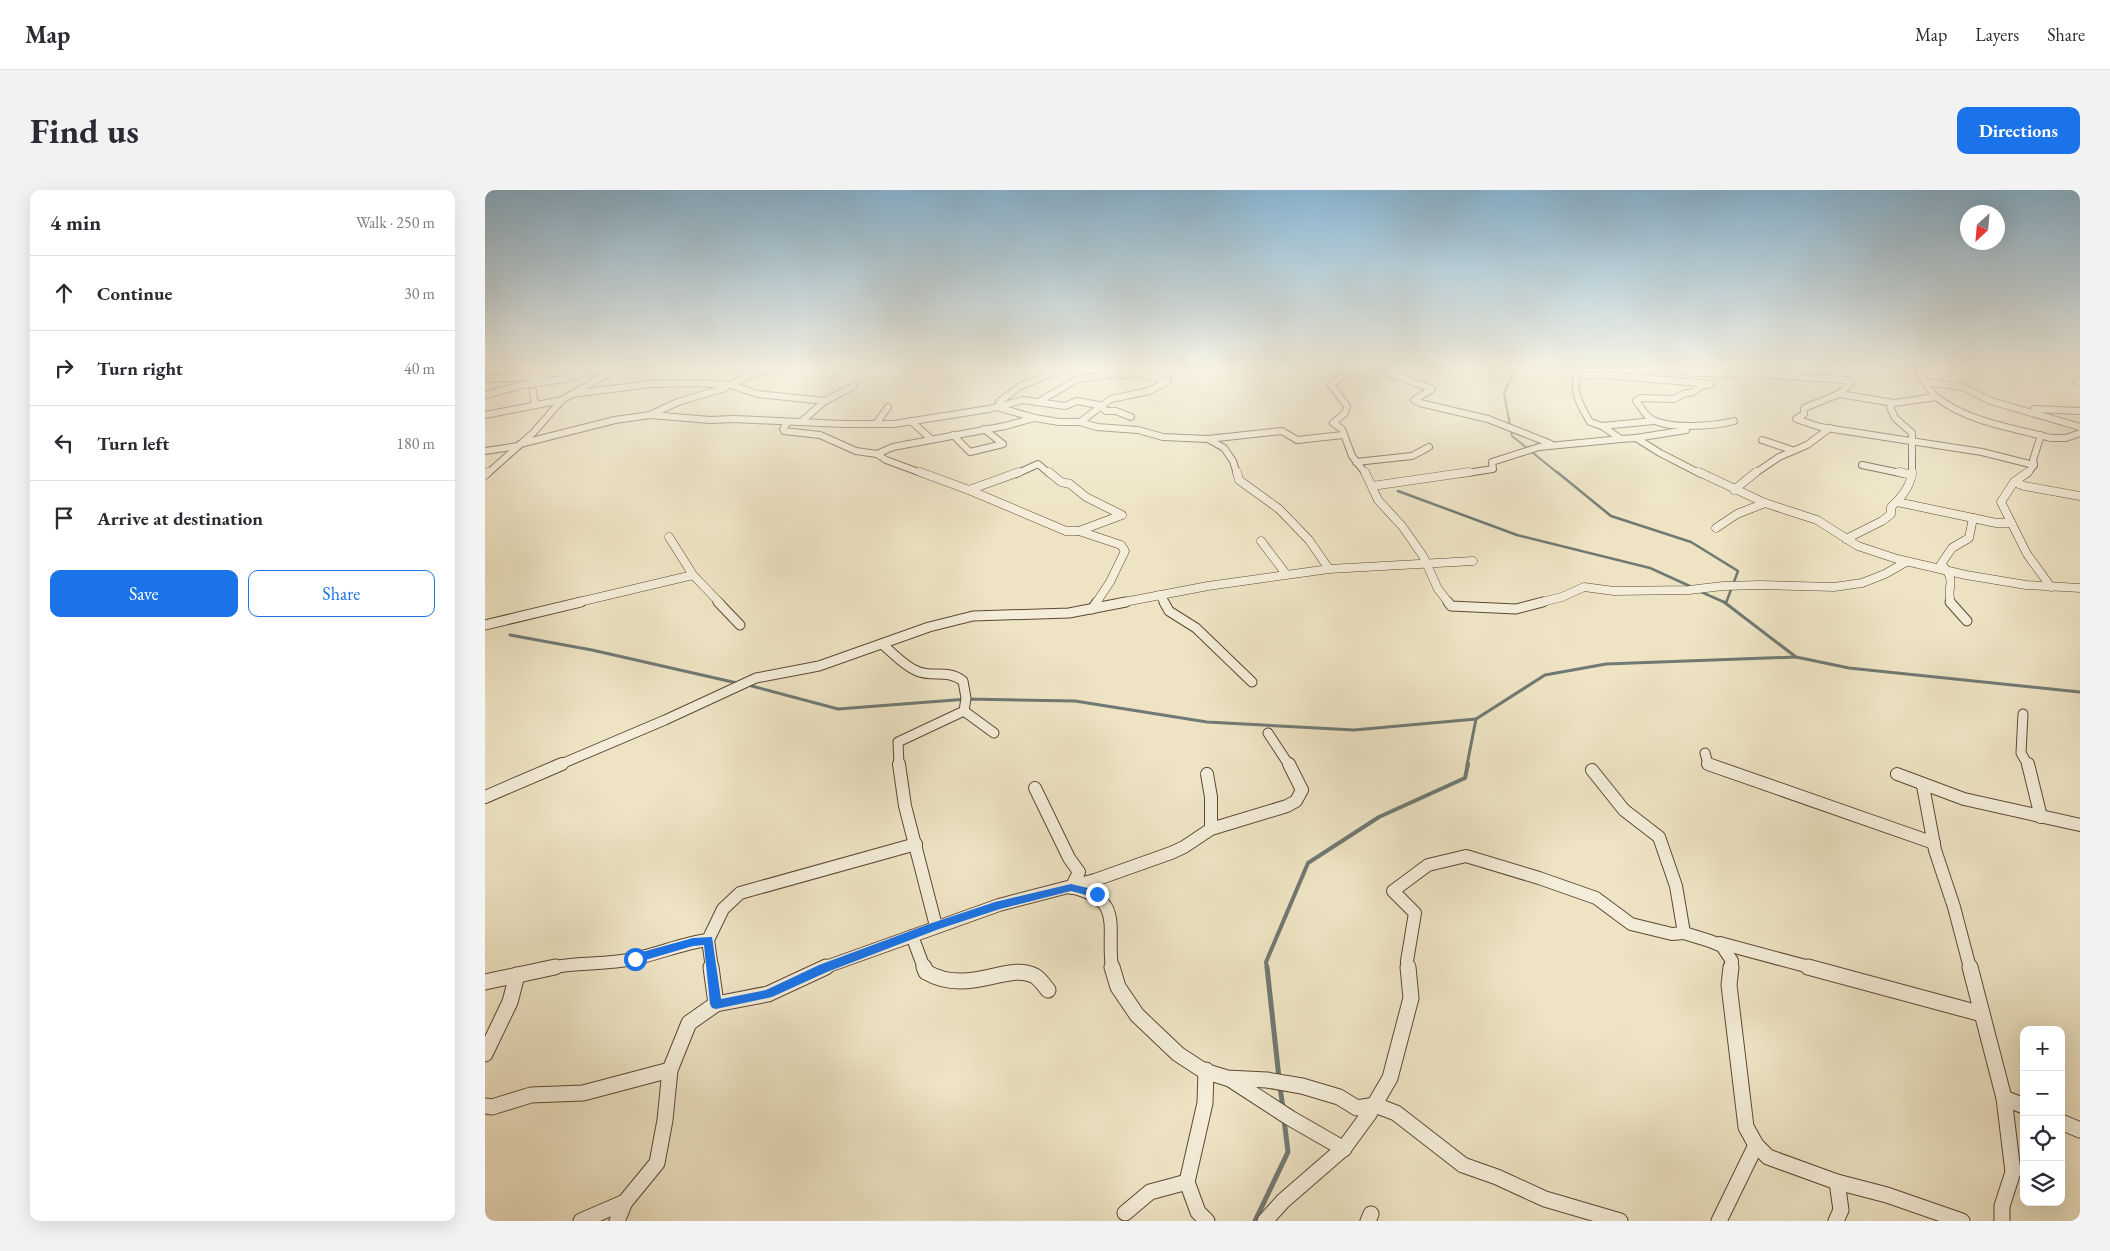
<!DOCTYPE html>
<meta charset="utf-8">
<style>
body{margin:0;font-family:"EB Garamond",serif;background:#f2f2f3;color:#2b2b33}
.controls{position:absolute;right:15px;bottom:15px;display:grid;overflow:hidden;border-radius:10px;box-shadow:0 5px 20px #0002}
.controls button{width:45px;height:45px;display:grid;place-items:center;padding:0;border:0;border-bottom:1px solid #e1e1e2;background:#fff;color:#2b2b33;font:25px sans-serif}
.compass{position:absolute;left:1475px;top:15px;width:45px;height:45px;border-radius:50%;background:#fff;box-shadow:0 5px 20px #0002;rotate:206deg}
.stop{position:absolute;width:15px;height:15px;margin:-11px;border:4px solid #1a73e8;border-radius:50%;background:#fff}
.stop.end{background:#1a73e8;border-color:#fff;box-shadow:0 1px 5px #0008}
.list{margin:0;padding:0;list-style:none}
h2{display:flex;justify-content:space-between;align-items:center;height:65px;margin:0;padding:0 20px;font-size:21px}
h2 small{font-size:16px;font-weight:400;color:#7c7c81}
.list li{display:grid;grid-template-columns:32px 1fr auto;gap:15px;align-items:center;box-sizing:border-box;height:75px;padding:0 20px;border-top:1px solid #e1e1e2}
.list b{display:block;font-size:19px;white-space:nowrap}
.list em{font-size:16px;font-style:normal;color:#7c7c81}
.actions{display:flex;gap:10px;padding:15px 20px}
.actions a{flex:1;padding:11px 0;border:1px solid #1a73e8;border-radius:10px;text-align:center;font-size:18px;color:#1a73e8}
.actions .main{background:#1a73e8;color:#fff}
.icon{flex:none;width:28px;height:28px;fill:none;stroke:currentColor;stroke-width:2;stroke-linecap:round;stroke-linejoin:round}
.map{position:relative;flex:none;width:1595px;height:1031px;overflow:hidden;border-radius:10px}
header{display:flex;align-items:center;gap:30px;box-sizing:border-box;height:70px;padding:0 25px;background:#fff;border-bottom:1px solid #e1e1e2}
header strong{font-size:24px}
nav{display:flex;gap:28px;margin-inline-start:auto;font-size:18px}
.intro{display:flex;align-items:center;justify-content:space-between;box-sizing:border-box;height:120px;padding:0 30px}
h1{margin:0;font-size:35px}
.button{padding:12px 22px;border-radius:10px;background:#1a73e8;color:#fff;font-size:18px;font-weight:700}
main{display:flex;gap:30px;padding:0 30px}
aside{flex:1;background:#fff;border-radius:10px;box-shadow:0 5px 20px #0002}
.map>svg:first-child{display:block}
</style>
<header>
<strong>Map</strong>
<nav><a>Map</a><a>Layers</a><a>Share</a></nav>
</header>
<div class="intro"><h1>Find us</h1><a class="button">Directions</a></div>
<main>
<aside>
<h2>4 min<small>Walk · 250 m</small></h2>
<ul class="list">
<li><svg class="icon" aria-label="ahead" viewBox="0 0 24 24"><path d="M12 20V5M6 11l6-6 6 6"/></svg><div><b>Continue</b></div><em>30 m</em></li>
<li><svg class="icon" aria-label="right" viewBox="0 0 24 24"><path d="M7 20v-9h11M14 6l5 5-5 5"/></svg><div><b>Turn right</b></div><em>40 m</em></li>
<li><svg class="icon" aria-label="left" viewBox="0 0 24 24"><path d="M17 20v-9H6M10 6l-5 5 5 5"/></svg><div><b>Turn left</b></div><em>180 m</em></li>
<li><svg class="icon" aria-label="arrive" viewBox="0 0 24 24"><path d="M6 21V4h12l-3 4 3 4H6"/></svg><div><b>Arrive at destination</b></div></li>
</ul>
<div class="actions"><a class="main">Save</a><a>Share</a></div>
</aside>
<div class="map">
<svg width="1595" height="1031" viewBox="0 0 1595 1031">
<rect width="100%" height="100%" fill="#eee4c4"/>
<filter id="stains"><feTurbulence type="fractalNoise" baseFrequency=".004" numOctaves="4"/><feColorMatrix values="0 0 0 0 .2 0 0 0 0 .09 0 0 0 0 .02 0 0 0 .5 -.17"/></filter>
<radialGradient id="worn" r=".72"><stop offset=".6" stop-color="#630" stop-opacity="0"/><stop offset="1" stop-color="#630" stop-opacity=".3"/></radialGradient>
<g fill="none" stroke-linecap="round" stroke-linejoin="round">
<!-- stream-far4 -->
<polyline stroke="#707973" stroke-width="2" points="1031,179 1019,203 1027,246 1074,284"/>
<!-- stream-far3 -->
<g stroke="#707973" stroke-width="2.5">
<polyline points="1072,282 1126,326 1206,352 1253,381 1241,413"/>
<polyline points="913,301 1032,345 1165,378 1209,398"/>
<polyline points="1214,401 1241,413"/>
</g>
<!-- stream-far2 -->
<g stroke="#707973" stroke-width="3">
<polyline points="1239,412 1311,467 1364,478 1595,502"/>
<polyline points="25,445 107,460 252,493"/>
<polyline points="263,495 353,519 483,509 590,511 722,532 869,540 991,529 1060,485 1121,474 1311,467"/>
<polyline points="982,575 991,529"/>
</g>
<!-- stream-far1 -->
<polyline stroke="#707973" stroke-width="4" points="782,778 781,772 823,673 894,627 980,588 983,574"/>
<!-- stream -->
<g stroke="#707973" stroke-width="5">
<polyline points="782,777 794,888"/>
<polyline points="795,897 798,918"/>
<polyline points="770,1031 803,962 799,929"/>
</g>
<!-- minor-far4 casing -->
<g stroke="#5e4835" stroke-width="8">
<g id="minor-far4">
<polyline points="868,179 846,195 862,216 860,223 848,233 857,239 867,266 881,284"/>
<polyline points="893,179 947,199 929,210 935,213 1003,229 1066,254"/>
<path d="M1120 179 1119 185 1092 186C1087 203 1097 218 1105 232L1117 236 1136 249 1151 248 1175 263 1216 284"/>
<polyline points="1174,179 1212,183 1272,184"/>
<polyline points="1267,179 1272,184 1361,190 1365,194 1354,204 1409,213"/>
<path d="M1432 179C1440 187 1442 200 1451 207 1483 232 1528 238 1566 248H1581L1595 243"/>
<polyline points="92,183 126,181"/>
<polyline points="345,185 354,179"/>
<path d="M1119 185 1226 194 1217 196 1206 203H1200L1189 209 1155 208 1151 211C1157 218 1161 228 1170 231 1189 239 1230 236 1249 231"/>
<polyline points="0,189 55,187"/>
<polyline points="1592,191 1595,193"/>
<polyline points="1442,192 1478,197 1506,211 1595,237"/>
<polyline points="245,195 273,204 340,211 316,232"/>
<polyline points="48,201 50,214"/>
<polyline points="87,204 166,194 209,193 245,195 271,183 290,179"/>
<polyline points="1354,204 1319,218 1319,224 1311,229 1335,237 1497,262 1549,275"/>
<polyline points="0,205 38,195 80,189 96,184"/>
<polyline points="340,211 369,196"/>
<polyline points="553,212 593,189 628,184 643,185 658,179"/>
<polyline points="517,215 514,212 534,197 576,179"/>
<polyline points="512,217 550,228 574,232 595,232 612,237 653,240 678,247 723,249 739,258 748,271 752,284"/>
<polyline points="1549,219 1595,221"/>
<polyline points="167,224 193,212 240,198"/>
<polyline points="0,225 77,210"/>
<polyline points="426,231 446,249"/>
<polyline points="303,232 298,239 299,241 335,245 371,261 392,264 401,270 439,284"/>
<polyline points="595,232 626,209 664,201 683,191 653,183"/>
<polyline points="391,234 403,217"/>
<polyline points="1117,236 1169,231"/>
<polyline points="468,245 485,262 518,254 499,239"/>
<polyline points="1151,248 1201,240"/>
<polyline points="723,249 797,241 812,250 858,245"/>
<polyline points="1277,250 1307,260"/>
<polyline points="35,254 130,230 165,225 225,230 249,229 358,234 409,234 504,219 538,210 580,216 592,211 614,215 621,221 631,221 646,227"/>
<polyline points="0,261 33,256"/>
<polyline points="392,264 408,257 520,236 549,228"/>
<polyline points="871,272 927,266 944,257"/>
<polyline points="1377,275 1420,284"/>
<polyline points="2,284 48,243 77,210 131,179"/>
<polyline points="531,284 553,274 565,284"/>
<polyline points="975,284 1008,279 1007,272 1054,257 1136,249"/>
<polyline points="1269,284 1294,267 1322,255 1345,238"/>
<polyline points="1427,284 1427,243 1410,228 1405,217 1409,213 1451,207"/>
<polyline points="1542,284 1549,275 1548,270 1556,245"/>
</g>
</g>
<!-- minor-far3 casing -->
<g stroke="#5e4835" stroke-width="9">
<g id="minor-far3">
<polyline points="435,282 484,300"/>
<polyline points="752,282 754,290 794,319 824,350 844,379"/>
<polyline points="880,282 893,310 917,336 938,366 953,399 964,413"/>
<polyline points="1214,282 1280,313 1332,330 1373,356 1412,369 1481,385 1541,395 1595,398"/>
<polyline points="1414,282 1427,285"/>
<polyline points="1543,282 1529,292 1516,312 1542,364 1566,397"/>
<polyline points="0,285 3,282"/>
<polyline points="1529,292 1539,296 1595,306"/>
<polyline points="887,296 984,282"/>
<polyline points="484,300 581,341 594,341 637,325 601,307 585,294 576,292 564,282"/>
<polyline points="484,300 534,282"/>
<polyline points="1249,300 1271,282"/>
<polyline points="1412,312 1488,328"/>
<polyline points="1231,338 1252,324 1280,313"/>
<polyline points="594,341 636,355 640,361 625,392 611,413"/>
<polyline points="184,347 208,385 235,413"/>
<path d="M1361 349 1397 331 1406 324V317C1416 308 1426 296 1427 282"/>
<polyline points="776,351 801,384"/>
<polyline points="675,405 680,413"/>
<polyline points="90,413 208,385"/>
<polyline points="634,413 723,396 844,379 988,371"/>
<polyline points="1053,413 1077,407 1099,397 1129,401 1204,400 1238,396 1275,395 1349,397 1377,393 1400,384 1421,372"/>
<path d="M1466 413C1460 396 1474 392 1456 374L1467 358 1484 348 1488 328 1511 333H1526"/>
</g>
</g>
<!-- minor-far2 casing -->
<g stroke="#5e4835" stroke-width="11">
<g id="minor-far2">
<polyline points="233,412 255,435"/>
<polyline points="679,412 684,421 711,438 767,492"/>
<polyline points="963,412 966,416 1031,419 1058,412"/>
<polyline points="1465,412 1482,431"/>
<polyline points="607,419 612,412"/>
<polyline points="0,435 96,412"/>
<path d="M397 454C408 463 419 476 432 481 447 488 463 479 478 491L481 508 479 521 509 543"/>
<polyline points="1538,524 1536,563 1543,575"/>
<polyline points="783,543 804,575"/>
<polyline points="1220,563 1223,574 1227,575"/>
<polyline points="74,575 180,530 271,488 334,476 444,437 488,426 584,423 641,412"/>
<polyline points="414,575 413,552 479,521"/>
</g>
</g>
<!-- minor-far1 casing -->
<g stroke="#5e4835" stroke-width="14">
<g id="minor-far1">
<polyline points="414,574 420,616 451,736"/>
<polyline points="1223,574 1449,653"/>
<polyline points="1543,574 1556,627"/>
<polyline points="1107,580 1139,620 1174,647 1191,696 1199,743"/>
<polyline points="722,584 726,607 726,639"/>
<polyline points="1412,584 1479,609 1595,635"/>
<polyline points="1438,596 1450,660 1469,717 1485,778"/>
<polyline points="550,598 584,668 594,682 586,698"/>
<polyline points="0,607 77,574"/>
<path d="M589 698C640 711 621 738 627 778"/>
<polyline points="427,746 439,778"/>
<polyline points="223,750 238,719 255,703 431,654"/>
<polyline points="1235,753 1328,778"/>
<path d="M64 778C92 772 120 775 148 769 174 764 197 753 223 750L227 778"/>
<polyline points="338,778 514,715 610,690 686,663 699,657 726,639 802,616 811,611 817,600 804,574"/>
<polyline points="923,778 922,771 930,723 908,701 943,675 981,666 1054,688 1111,708 1146,734 1187,744 1199,743 1225,751 1237,756 1247,771 1246,778"/>
</g>
</g>
<!-- minor casing -->
<g stroke="#5e4835" stroke-width="17">
<g id="minor">
<polyline points="226,777 231,814"/>
<path d="M439 777 441 782C484 807 523 771 550 786 555 789 559 795 563 800"/>
<polyline points="627,777 633,797 652,825 693,864 719,881 742,888 782,890 817,896 854,907 872,918 890,915 911,923 978,975 1012,987 1060,1009 1135,1031"/>
<polyline points="1246,777 1244,795 1261,937 1271,955 1283,967 1352,992 1402,1005 1477,1031"/>
<polyline points="1323,777 1497,824"/>
<polyline points="1485,777 1519,908"/>
<polyline points="0,792 70,777"/>
<polyline points="0,864 25,812 32,785"/>
<polyline points="721,880 720,913 702,992 713,1022 722,1031"/>
<polyline points="745,889 805,928 859,959"/>
<polyline points="0,916 7,917 46,905 98,903 185,880"/>
<polyline points="1576,932 1595,940"/>
<polyline points="640,1023 665,1002 702,992"/>
<polyline points="96,1031 140,1012"/>
<polyline points="132,1031 140,1012 172,973 180,930 185,880 204,833 231,814 283,804 341,777"/>
<polyline points="780,1031 798,1011 859,958 884,924 905,888 926,808 923,777"/>
<polyline points="883,1031 886,1024"/>
<polyline points="1234,1031 1271,955"/>
<polyline points="1351,1031 1356,1020 1352,992"/>
<polyline points="1517,1031 1517,1016 1528,982 1519,908 1539,916"/>
</g>
</g>
<!-- minor-far4 -->
<use href="#minor-far4" stroke="#f4edd9" stroke-width="6"/>
<!-- minor-far3 -->
<use href="#minor-far3" stroke="#f4edd9" stroke-width="8"/>
<!-- minor-far2 -->
<use href="#minor-far2" stroke="#f4edd9" stroke-width="9"/>
<!-- minor-far1 -->
<use href="#minor-far1" stroke="#f4edd9" stroke-width="12"/>
<!-- minor -->
<use href="#minor" stroke="#f4edd9" stroke-width="15"/>
</g>
<!-- sky -->
<linearGradient id="sky" x2="0" y2="1"><stop stop-color="#89b7d6"/><stop offset="0.55" stop-color="#f7f3e4"/><stop offset="1" stop-color="#f7f3e4" stop-opacity="0"/></linearGradient>
<rect width="1595" height="324" fill="url(#sky)"/>
<!-- route -->
<polygon fill="#1a73e8" points="586,694 616,701 617,704 612,708 586,701 515,719 454,739 342,782 287,807 231,819 227,818 225,814 219,755 208,756 150,773 145,769 150,764 208,748 227,747 236,809 281,800 334,775 447,733 510,712"/>
<rect width="100%" height="100%" filter="url(#stains)"/>
<rect width="100%" height="100%" fill="url(#worn)"/>
</svg>
<div class="controls">
<button>+</button>
<button>−</button>
<button><svg class="icon" aria-label="locate" viewBox="0 0 24 24"><circle cx="12" cy="12" r="6"/><path d="M12 2v4M12 18v4M2 12h4M18 12h4"/></svg></button>
<button><svg class="icon" aria-label="layers" viewBox="0 0 24 24"><path d="M12 4l9 5-9 5-9-5zM3 14l9 5 9-5"/></svg></button>
</div>
<svg class="compass" viewBox="-18 -18 36 36"><path d="M0-13l5 13h-10z" fill="#e53935"/><path d="M0 13l5-13h-10z" fill="#7c7c81"/></svg>
<div class="stop" style="left:150px;top:769px"></div>
<div class="stop end" style="left:612px;top:704px"></div>
</div>
</main>
